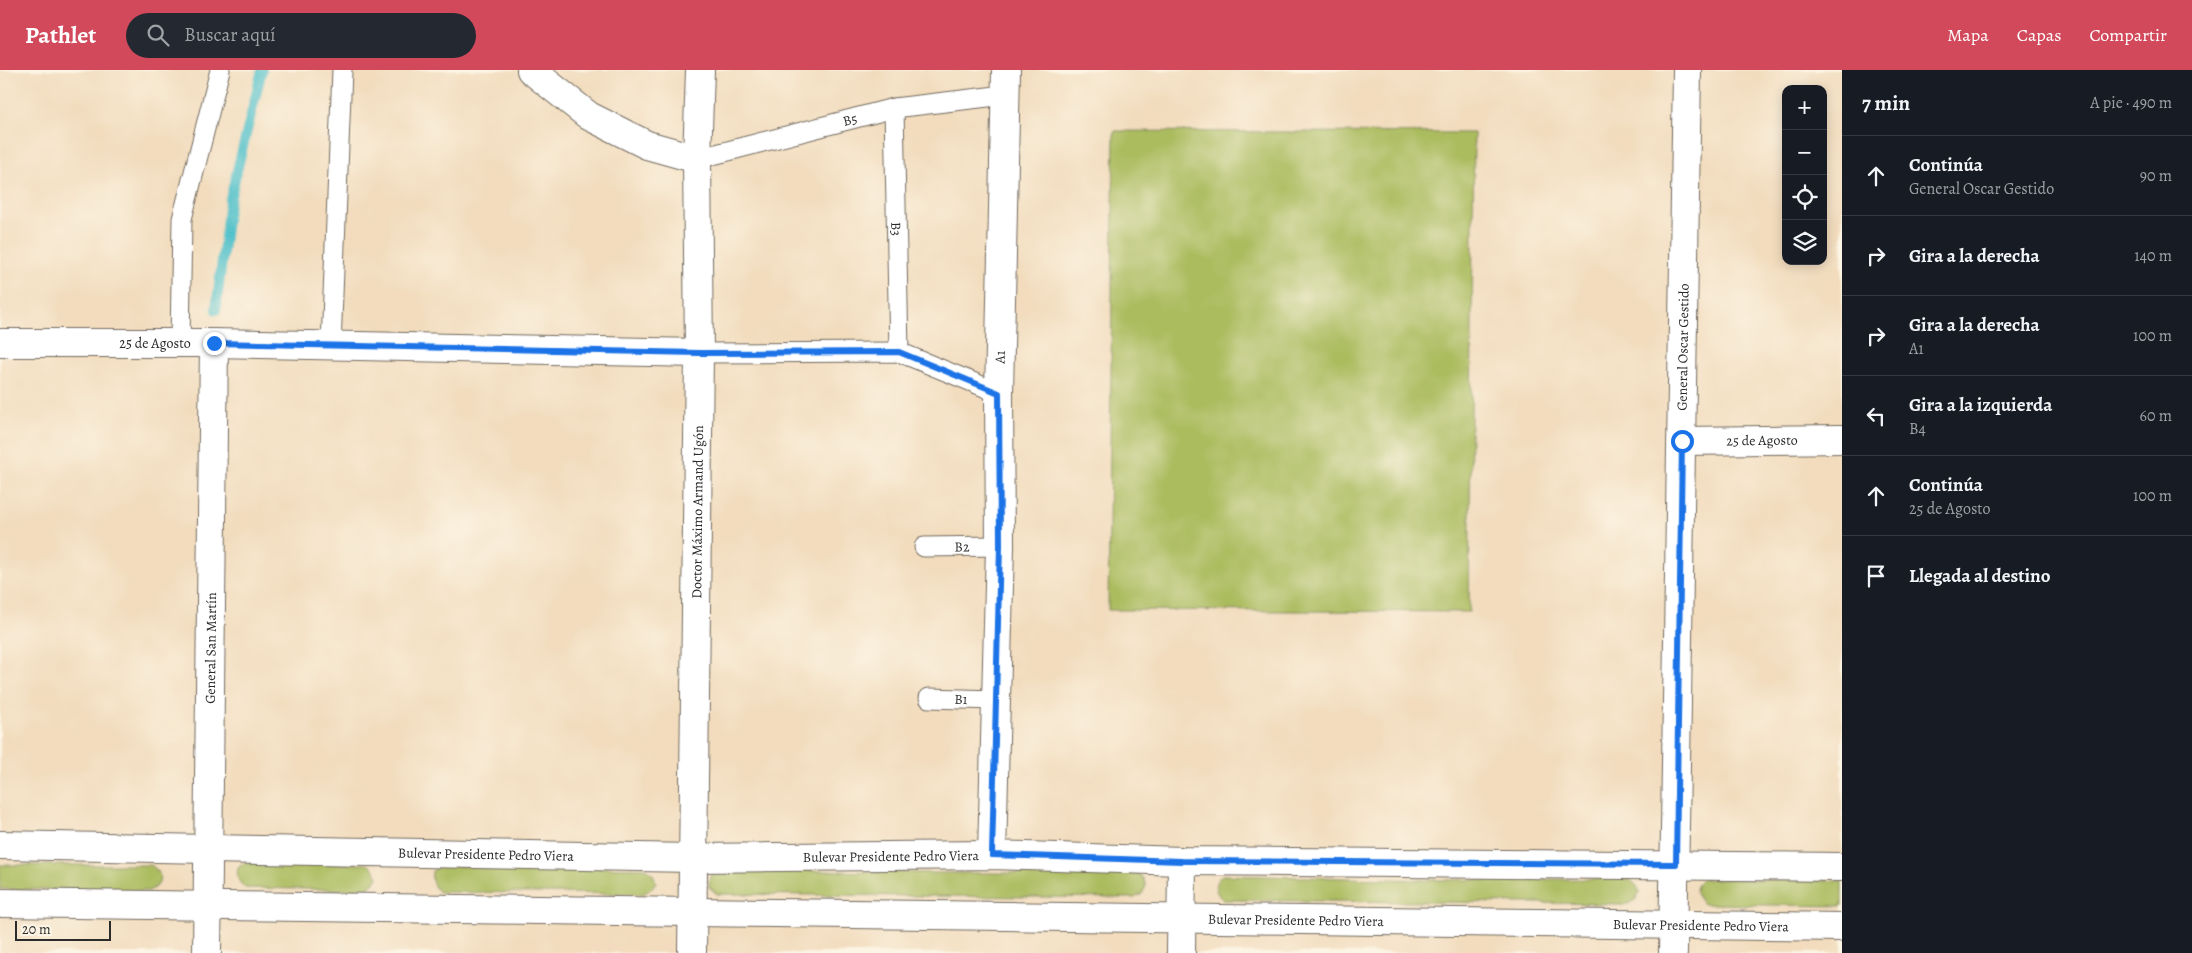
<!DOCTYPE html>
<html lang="es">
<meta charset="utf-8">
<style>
body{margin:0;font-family:Alegreya,serif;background:#242831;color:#f1f3f6}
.controls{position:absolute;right:15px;top:15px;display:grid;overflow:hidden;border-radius:10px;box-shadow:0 2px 12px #0003}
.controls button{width:45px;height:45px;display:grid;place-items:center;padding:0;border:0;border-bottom:1px solid #363941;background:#171b24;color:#f1f3f6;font:25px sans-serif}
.scale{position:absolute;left:15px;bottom:12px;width:96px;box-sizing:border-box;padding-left:5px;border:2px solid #2b2b2b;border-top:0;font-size:14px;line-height:18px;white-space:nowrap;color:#2b2b2b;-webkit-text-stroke:4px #fcf5e5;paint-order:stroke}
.stop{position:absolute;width:15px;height:15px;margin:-11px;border:4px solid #1a73e8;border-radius:50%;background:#fff}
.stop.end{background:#1a73e8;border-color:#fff;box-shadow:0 1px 5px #0008}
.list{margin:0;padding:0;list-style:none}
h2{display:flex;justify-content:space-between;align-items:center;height:65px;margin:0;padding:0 20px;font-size:21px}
h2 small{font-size:16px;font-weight:400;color:#9ea1a6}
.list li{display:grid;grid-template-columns:32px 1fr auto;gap:15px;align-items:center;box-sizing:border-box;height:80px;padding:0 20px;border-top:1px solid #363941}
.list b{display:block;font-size:19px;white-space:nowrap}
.list p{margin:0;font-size:16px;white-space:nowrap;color:#9ea1a6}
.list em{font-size:16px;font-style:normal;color:#9ea1a6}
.icon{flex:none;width:28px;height:28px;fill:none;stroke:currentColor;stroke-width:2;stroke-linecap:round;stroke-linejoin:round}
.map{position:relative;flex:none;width:1842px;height:883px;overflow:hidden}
header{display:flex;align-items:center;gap:30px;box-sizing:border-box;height:70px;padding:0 25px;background:#d1495b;color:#fff}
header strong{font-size:24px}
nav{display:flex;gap:28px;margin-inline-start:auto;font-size:18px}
.search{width:350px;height:45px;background:#242831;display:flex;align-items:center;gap:12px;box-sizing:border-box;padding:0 18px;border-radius:28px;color:#9ea1a6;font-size:19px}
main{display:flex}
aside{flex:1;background:#171b24}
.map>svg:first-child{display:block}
</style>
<header>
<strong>Pathlet</strong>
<div class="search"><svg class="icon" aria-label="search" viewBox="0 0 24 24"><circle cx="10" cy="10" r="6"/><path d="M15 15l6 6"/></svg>Buscar aquí</div>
<nav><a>Mapa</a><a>Capas</a><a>Compartir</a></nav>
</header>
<main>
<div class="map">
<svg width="1842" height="883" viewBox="0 0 1842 883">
<rect width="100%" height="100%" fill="#fcf5e5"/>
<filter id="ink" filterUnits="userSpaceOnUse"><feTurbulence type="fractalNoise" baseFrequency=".02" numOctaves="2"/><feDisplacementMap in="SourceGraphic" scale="10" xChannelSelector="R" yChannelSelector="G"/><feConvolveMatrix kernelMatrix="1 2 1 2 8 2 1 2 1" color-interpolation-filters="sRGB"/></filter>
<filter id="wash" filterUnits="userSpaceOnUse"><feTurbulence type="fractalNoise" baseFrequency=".0096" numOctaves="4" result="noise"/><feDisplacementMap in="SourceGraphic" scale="20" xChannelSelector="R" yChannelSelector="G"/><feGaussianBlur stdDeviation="1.12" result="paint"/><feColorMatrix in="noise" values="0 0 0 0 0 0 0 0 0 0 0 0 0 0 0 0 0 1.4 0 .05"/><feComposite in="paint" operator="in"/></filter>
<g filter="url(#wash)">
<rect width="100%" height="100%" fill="#f2dcbd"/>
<!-- green -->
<g fill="#abbc5f" stroke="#6b7445">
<polygon points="1114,61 1474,63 1469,542 1108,540"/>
<path d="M244 793 368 794 375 800 378 808 365 820 245 818C238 811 236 808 238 798Z"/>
<polygon points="0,795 151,795 158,801 161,809 157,816 149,821 0,819"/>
<path d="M439 796 646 798 653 804 656 812 651 819 643 824 439 822C432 815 431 811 432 801Z"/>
<path d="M716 799 933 803H1137L1143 808 1146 816 1142 824 1134 828 717 824 709 817C709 809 709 805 716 799Z"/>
<path d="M1222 805 1425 810 1630 809 1636 815 1640 822 1635 830 1627 834 1223 830C1214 821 1212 814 1222 805Z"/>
<path d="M1702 809 1842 811V836L1703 834C1695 826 1693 818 1702 809Z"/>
</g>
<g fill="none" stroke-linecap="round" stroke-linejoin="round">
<!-- stream -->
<polyline stroke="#53c1ca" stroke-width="10" points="216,240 229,133 262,0"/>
</g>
</g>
<g filter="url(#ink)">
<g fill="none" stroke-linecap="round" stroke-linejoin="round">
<!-- service casing -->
<g stroke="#71695e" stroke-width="21">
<g id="service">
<path id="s1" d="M894 38 899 282"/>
<path id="s2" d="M697 89 894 38 1005 25"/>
<polyline points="180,273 182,149 220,0"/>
<polyline points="331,275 342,0"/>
<polyline points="699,283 899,282 999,323"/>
<path id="s3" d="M924 477 1000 476"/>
<path id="s4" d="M929 628 995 630"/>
</g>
</g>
<!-- minor casing -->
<g stroke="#71695e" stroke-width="30">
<g id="minor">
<polyline points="531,0 589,46 647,75 697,89"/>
<path id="s5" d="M0 273H214L699 283"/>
<path id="s6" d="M1682 371 1842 369"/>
<path id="s7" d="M992 785 1000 476 999 323 1006 0"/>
<path id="s8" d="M207 883 214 273"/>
<path id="s9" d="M692 883 699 283 697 89 700 0"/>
<polyline points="1181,883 1182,791"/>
<path id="s10" d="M1673 883 1687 0"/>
</g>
</g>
<!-- tertiary casing -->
<g stroke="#71695e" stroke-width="30">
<g id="tertiary">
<path id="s11" d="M0 775 693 788 992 785 1182 791 1842 797"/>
<path id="s12" d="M0 833 1842 857"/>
</g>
</g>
<!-- service -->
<use href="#service" stroke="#fff" stroke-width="19"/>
<!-- minor -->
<use href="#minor" stroke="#fff" stroke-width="28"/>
<!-- tertiary -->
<use href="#tertiary" stroke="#fff" stroke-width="28"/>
</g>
</g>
<g fill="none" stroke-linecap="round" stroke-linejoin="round" filter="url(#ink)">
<!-- route -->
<polyline stroke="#1a73e8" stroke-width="6" points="214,273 699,283 899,282 999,323 1000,476 992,785 1182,791 1676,794 1682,371"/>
</g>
<g text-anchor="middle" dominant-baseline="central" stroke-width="4" stroke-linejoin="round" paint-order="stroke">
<!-- street labels -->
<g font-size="14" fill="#2b2b2b" stroke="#fcf5e5">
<text stroke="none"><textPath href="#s2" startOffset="158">B5</textPath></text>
<text stroke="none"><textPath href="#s1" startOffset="121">B3</textPath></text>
<text stroke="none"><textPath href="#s5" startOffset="155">25 de Agosto</textPath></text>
<text stroke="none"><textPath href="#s10" startOffset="606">General Oscar Gestido</textPath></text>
<text stroke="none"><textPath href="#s7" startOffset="498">A1</textPath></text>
<text stroke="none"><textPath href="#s6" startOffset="80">25 de Agosto</textPath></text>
<text stroke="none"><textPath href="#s9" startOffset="441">Doctor Máximo Armand Ugón</textPath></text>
<text stroke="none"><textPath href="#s3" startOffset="38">B2</textPath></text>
<text stroke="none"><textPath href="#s8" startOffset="305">General San Martín</textPath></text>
<text stroke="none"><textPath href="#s4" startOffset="32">B1</textPath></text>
<text stroke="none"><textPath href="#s11" startOffset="486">Bulevar Presidente Pedro Viera</textPath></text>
<text stroke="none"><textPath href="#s11" startOffset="891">Bulevar Presidente Pedro Viera</textPath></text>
<text stroke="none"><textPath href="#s12" startOffset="1296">Bulevar Presidente Pedro Viera</textPath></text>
<text stroke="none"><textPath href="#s12" startOffset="1701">Bulevar Presidente Pedro Viera</textPath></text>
</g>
</g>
</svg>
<div class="controls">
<button>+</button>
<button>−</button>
<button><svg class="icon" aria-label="locate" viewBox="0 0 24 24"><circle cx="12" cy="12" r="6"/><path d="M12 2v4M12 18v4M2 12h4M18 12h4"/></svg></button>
<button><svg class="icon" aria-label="layers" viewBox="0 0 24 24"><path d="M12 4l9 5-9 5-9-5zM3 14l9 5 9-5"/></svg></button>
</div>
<div class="scale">20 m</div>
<div class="stop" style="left:1682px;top:371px"></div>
<div class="stop end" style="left:214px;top:273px"></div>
</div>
<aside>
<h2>7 min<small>A pie · 490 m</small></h2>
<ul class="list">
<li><svg class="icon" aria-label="ahead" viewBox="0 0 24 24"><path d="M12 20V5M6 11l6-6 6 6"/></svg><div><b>Continúa</b><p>General Oscar Gestido</p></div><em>90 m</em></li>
<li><svg class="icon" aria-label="right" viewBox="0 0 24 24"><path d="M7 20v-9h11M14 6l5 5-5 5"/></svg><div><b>Gira a la derecha</b></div><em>140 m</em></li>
<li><svg class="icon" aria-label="right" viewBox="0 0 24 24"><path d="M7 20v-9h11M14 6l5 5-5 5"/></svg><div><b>Gira a la derecha</b><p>A1</p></div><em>100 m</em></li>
<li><svg class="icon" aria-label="left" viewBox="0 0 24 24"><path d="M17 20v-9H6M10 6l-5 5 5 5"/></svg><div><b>Gira a la izquierda</b><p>B4</p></div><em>60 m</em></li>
<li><svg class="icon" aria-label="ahead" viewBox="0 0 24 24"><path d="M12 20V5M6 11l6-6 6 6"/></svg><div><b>Continúa</b><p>25 de Agosto</p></div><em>100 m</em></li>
<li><svg class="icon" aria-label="arrive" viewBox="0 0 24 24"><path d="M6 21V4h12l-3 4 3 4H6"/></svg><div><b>Llegada al destino</b></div></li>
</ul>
</aside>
</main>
